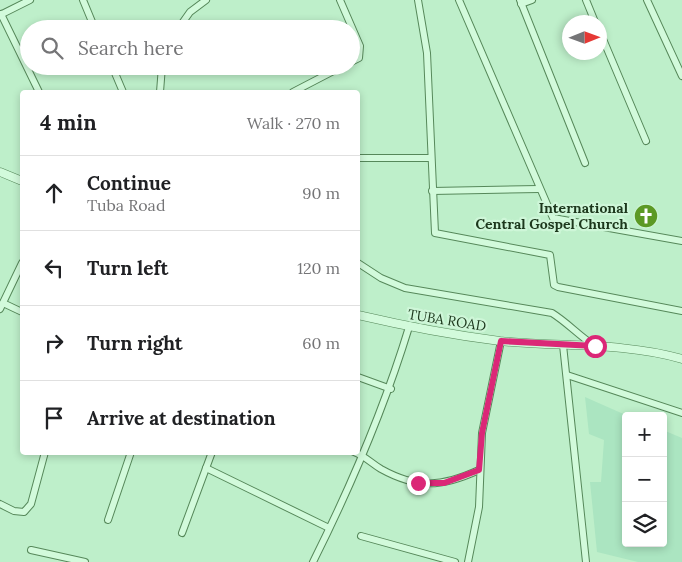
<!DOCTYPE html>
<meta charset="utf-8">
<style>
body{margin:0;font-family:Lora,serif;background:#f2f2f2;color:#202124}
.controls{position:absolute;right:15px;bottom:15px;display:grid;overflow:hidden;border-radius:5px;box-shadow:0 2px 8px #0003}
.controls button{width:45px;height:45px;display:grid;place-items:center;padding:0;border:0;border-bottom:1px solid #e0e0e0;background:#fff;color:#202124;font:25px sans-serif}
.compass{position:absolute;left:562px;top:15px;width:45px;height:45px;border-radius:50%;background:#fff;box-shadow:0 2px 8px #0003;rotate:89deg}
.stop{position:absolute;width:15px;height:15px;margin:-11px;border:4px solid #db2777;border-radius:50%;background:#fff}
.stop.end{background:#db2777;border-color:#fff;box-shadow:0 1px 5px #0008}
.list{margin:0;padding:0;list-style:none}
h2{display:flex;justify-content:space-between;align-items:center;height:65px;margin:0;padding:0 20px;font-size:21px}
h2 small{font-size:16px;font-weight:400;color:#757577}
.list li{display:grid;grid-template-columns:32px 1fr auto;gap:15px;align-items:center;box-sizing:border-box;height:75px;padding:0 20px;border-top:1px solid #e0e0e0}
.list b{display:block;font-size:19px;white-space:nowrap}
.list p{margin:0;font-size:16px;white-space:nowrap;color:#757577}
.list em{font-size:16px;font-style:normal;color:#757577}
.icon{flex:none;width:28px;height:28px;fill:none;stroke:currentColor;stroke-width:2;stroke-linecap:round;stroke-linejoin:round}
.map{position:relative;flex:none;width:682px;height:562px;overflow:hidden}
.search{position:absolute;background:#fff;box-shadow:0 2px 8px #0003;left:20px;top:20px;width:340px;height:55px;display:flex;align-items:center;gap:12px;box-sizing:border-box;padding:0 18px;border-radius:28px;color:#757577;font-size:19px}
.panel{position:absolute;background:#fff;box-shadow:0 2px 8px #0003;left:20px;top:90px;width:340px;height:365px;border-radius:5px}
.map>svg:first-child{display:block}
</style>
<div class="map">
<svg width="682" height="562" viewBox="0 0 682 562">
<rect width="100%" height="100%" fill="#beefca"/>
<!-- farmland -->
<polygon fill="#abe5c1" points="585,397 628,416 626,416 626,543 663,543 663,430 682,438 682,562 638,562 597,552 590,482 601,482 604,440 589,434"/>
<g fill="none" stroke-linecap="round" stroke-linejoin="round">
<!-- minor casing -->
<g stroke="#56885a" stroke-width="8">
<g id="minor">
<polyline points="83,0 95,29"/>
<polyline points="340,0 360,46 359,58 351,62"/>
<polyline points="418,0 427,53 435,233 550,255 554,285 558,287 682,311"/>
<polyline points="459,0 553,218 682,241"/>
<polyline points="520,0 585,163"/>
<polyline points="586,0 595,22"/>
<polyline points="647,0 682,76"/>
<polyline points="521,4 532,0"/>
<polyline points="1,14 39,92"/>
<polyline points="0,15 30,0"/>
<polyline points="178,29 190,12 206,0"/>
<polyline points="600,32 646,141"/>
<polyline points="112,66 123,92"/>
<polyline points="160,92 162,66"/>
<polyline points="293,92 343,66"/>
<polyline points="358,158 431,158"/>
<polyline points="432,191 539,189"/>
<path d="M358 263 381 278 405 288 552 313C568 323 579 336 595 346"/>
<polyline points="3,303 22,312"/>
<polyline points="0,309 22,263"/>
<polyline points="563,345 586,562"/>
<polyline points="567,375 682,413"/>
<polyline points="358,377 391,389"/>
<path d="M354 452C365 456 371 463 381 469 417 489 442 487 479 470"/>
<polyline points="206,468 329,528"/>
<polyline points="0,504 14,511 24,512 31,504 45,452"/>
<polyline points="108,520 131,452"/>
<polyline points="182,533 212,452"/>
<polyline points="361,536 455,562"/>
<polyline points="31,550 85,562"/>
<path d="M313 562C351 486 384 409 409 327"/>
<polyline points="468,562 479,507 482,433 501,341"/>
</g>
</g>
<!-- tertiary casing -->
<g stroke="#56885a" stroke-width="9">
<g id="tertiary">
<polyline points="0,172 22,181"/>
<path d="M358 315C405 326 452 335 500 341 559 347 624 342 682 359"/>
</g>
</g>
<!-- minor -->
<use href="#minor" stroke="#d2fadb" stroke-width="6"/>
<!-- tertiary -->
<use href="#tertiary" stroke="#d2fadb" stroke-width="8"/>
</g>
<g fill="none" stroke-linecap="round" stroke-linejoin="round">
<!-- route -->
<polyline stroke="#db2777" stroke-width="6" points="418,483 444,483 479,470 482,433 501,341 595,346"/>
</g>
<!-- icons -->
<defs>
<g id="church-disc" transform="scale(1.25)"><circle r="9.5" fill="#5c9925" stroke="#cef6d8"/><path d="M-1.2-6h2.4v3.5h3.3v2.4h-3.3V6h-2.4V-.1h-3.3v-2.4h3.3Z" fill="#fff"/></g>
</defs>
<g fill-rule="evenodd">
<use href="#church-disc" x="646" y="216"/>
</g>
<g text-anchor="middle" dominant-baseline="central" stroke-width="4.5" stroke-linejoin="round" paint-order="stroke">
<!-- poi labels -->
<g font-size="14" font-weight="bold" fill="#1c371c" stroke="#cef6d8" text-anchor="end">
<text x="628" y="208">International<tspan x="628" dy="16">Central Gospel Church</tspan></text>
</g>
<!-- street labels -->
<g font-size="14" fill="#1c371c" stroke="#cef6d8">
<text transform="translate(447 320) rotate(9)">TUBA ROAD</text>
</g>
</g>
</svg>
<div class="controls">
<button>+</button>
<button>−</button>
<button><svg class="icon" aria-label="layers" viewBox="0 0 24 24"><path d="M12 4l9 5-9 5-9-5zM3 14l9 5 9-5"/></svg></button>
</div>
<svg class="compass" viewBox="-18 -18 36 36"><path d="M0-13l5 13h-10z" fill="#e53935"/><path d="M0 13l5-13h-10z" fill="#757577"/></svg>
<div class="stop" style="left:595px;top:346px"></div>
<div class="stop end" style="left:418px;top:483px"></div>
<div class="search"><svg class="icon" aria-label="search" viewBox="0 0 24 24"><circle cx="10" cy="10" r="6"/><path d="M15 15l6 6"/></svg>Search here</div>
<section class="panel">
<h2>4 min<small>Walk · 270 m</small></h2>
<ul class="list">
<li><svg class="icon" aria-label="ahead" viewBox="0 0 24 24"><path d="M12 20V5M6 11l6-6 6 6"/></svg><div><b>Continue</b><p>Tuba Road</p></div><em>90 m</em></li>
<li><svg class="icon" aria-label="left" viewBox="0 0 24 24"><path d="M17 20v-9H6M10 6l-5 5 5 5"/></svg><div><b>Turn left</b></div><em>120 m</em></li>
<li><svg class="icon" aria-label="right" viewBox="0 0 24 24"><path d="M7 20v-9h11M14 6l5 5-5 5"/></svg><div><b>Turn right</b></div><em>60 m</em></li>
<li><svg class="icon" aria-label="arrive" viewBox="0 0 24 24"><path d="M6 21V4h12l-3 4 3 4H6"/></svg><div><b>Arrive at destination</b></div></li>
</ul>
</section>
</div>
